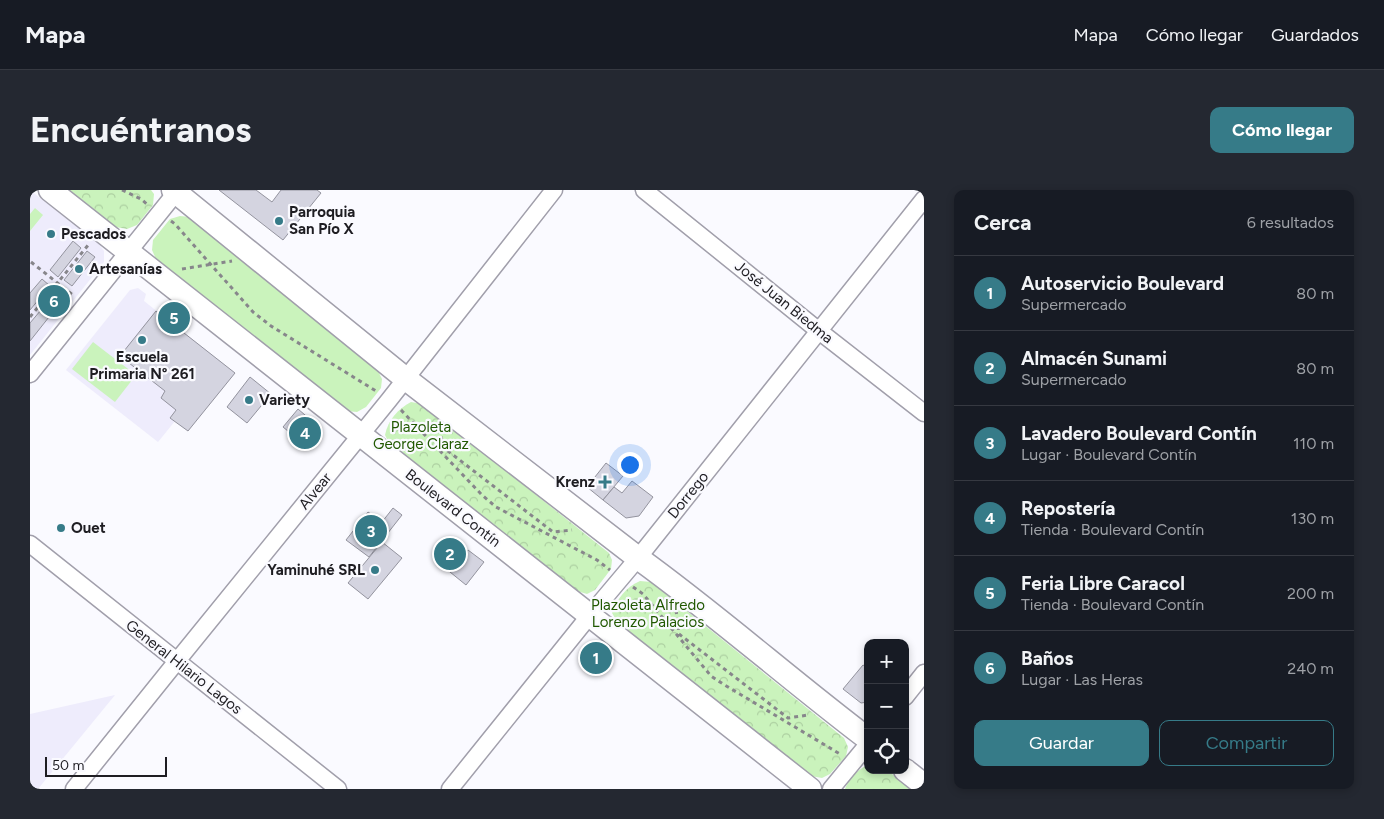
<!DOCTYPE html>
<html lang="es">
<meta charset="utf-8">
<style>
body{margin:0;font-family:Figtree,sans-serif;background:#242831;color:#f1f3f6}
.controls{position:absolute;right:15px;bottom:15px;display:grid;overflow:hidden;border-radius:10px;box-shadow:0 2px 8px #0003}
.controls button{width:45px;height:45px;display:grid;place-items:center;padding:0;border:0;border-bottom:1px solid #363941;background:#171b24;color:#f1f3f6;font:25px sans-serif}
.scale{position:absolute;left:15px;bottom:12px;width:122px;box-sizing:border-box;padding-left:5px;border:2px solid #1e1d22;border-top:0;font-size:14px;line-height:18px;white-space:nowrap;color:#1e1d22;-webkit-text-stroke:4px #fafaff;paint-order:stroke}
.you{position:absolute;left:599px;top:274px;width:18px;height:18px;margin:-12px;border:4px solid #fff;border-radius:50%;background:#1a73e8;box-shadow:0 0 0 8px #1a73e833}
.badge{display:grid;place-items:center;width:32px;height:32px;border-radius:50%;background:#367b88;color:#fff;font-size:16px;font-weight:700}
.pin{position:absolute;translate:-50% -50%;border:2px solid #fff;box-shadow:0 1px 5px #0006}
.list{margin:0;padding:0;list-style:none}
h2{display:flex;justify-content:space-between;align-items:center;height:65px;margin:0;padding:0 20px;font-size:21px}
h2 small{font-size:16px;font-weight:400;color:#9ea1a6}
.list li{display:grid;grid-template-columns:32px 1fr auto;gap:15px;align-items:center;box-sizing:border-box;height:75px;padding:0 20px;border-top:1px solid #363941}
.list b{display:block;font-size:19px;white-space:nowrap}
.list p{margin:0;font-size:16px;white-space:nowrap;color:#9ea1a6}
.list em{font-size:16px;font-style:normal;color:#9ea1a6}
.actions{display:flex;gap:10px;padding:15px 20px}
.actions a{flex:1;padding:11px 0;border:1px solid #367b88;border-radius:10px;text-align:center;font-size:18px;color:#367b88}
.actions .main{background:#367b88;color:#fff}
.icon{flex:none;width:28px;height:28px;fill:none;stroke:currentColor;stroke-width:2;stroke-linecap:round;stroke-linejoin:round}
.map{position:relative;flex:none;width:894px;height:599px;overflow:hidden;border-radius:10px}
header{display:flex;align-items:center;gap:30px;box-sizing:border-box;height:70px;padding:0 25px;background:#171b24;border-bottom:1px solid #363941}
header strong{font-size:24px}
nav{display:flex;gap:28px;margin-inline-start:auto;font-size:18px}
.intro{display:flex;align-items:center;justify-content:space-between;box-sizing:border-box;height:120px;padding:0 30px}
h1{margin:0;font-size:35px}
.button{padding:12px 22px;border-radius:10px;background:#367b88;color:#fff;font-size:18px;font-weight:700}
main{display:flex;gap:30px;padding:0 30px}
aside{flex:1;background:#171b24;border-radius:10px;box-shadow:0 2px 8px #0003}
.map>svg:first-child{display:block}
</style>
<header>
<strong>Mapa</strong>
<nav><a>Mapa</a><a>Cómo llegar</a><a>Guardados</a></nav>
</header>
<div class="intro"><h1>Encuéntranos</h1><a class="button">Cómo llegar</a></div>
<main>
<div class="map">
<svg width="894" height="599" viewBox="0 0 894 599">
<defs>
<pattern id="park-crowns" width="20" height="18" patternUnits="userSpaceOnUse" patternTransform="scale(1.25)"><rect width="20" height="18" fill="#caf3bc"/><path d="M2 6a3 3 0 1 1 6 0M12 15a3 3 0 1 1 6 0" fill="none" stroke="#add0a1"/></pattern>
</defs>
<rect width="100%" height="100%" fill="#fafaff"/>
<!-- built -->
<g fill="#eeecfc">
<polygon points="0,0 69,54 74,61 74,72 0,165"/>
<polygon points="108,98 116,104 114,111 205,183 158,241 145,231 128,252 36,180 100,100"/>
<polygon points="85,505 8,599 0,599 0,524"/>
</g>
<!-- grass -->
<g fill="#caf3bc">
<polygon points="5,18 13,25 0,41 0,24"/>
<polygon points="150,26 160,27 348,181 352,189 351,198 336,217 327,222 317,221 126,69 122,60 123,50 140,29"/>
<polygon points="63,152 106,185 85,212 42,179"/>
</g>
<!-- park -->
<g fill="url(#park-crowns)">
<polygon points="37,0 121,0 124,4 123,15 107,35 97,39 85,37"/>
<path d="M381 212 392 214 579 363 582 370 581 379 565 400 557 404 547 401 360 255 355 245C358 230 368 219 381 212Z"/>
<path d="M610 391 621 392 814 548 818 557 816 566 800 584 792 588 781 586 588 433 582 423C587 409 596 397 610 391Z"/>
<path d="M838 575V580H857L881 599H815C818 590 829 578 838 575Z"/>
</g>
<!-- building -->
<g fill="#d4d4e0" stroke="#93939e">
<polygon points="189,0 226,0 242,12 251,0 287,0 291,3 253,50"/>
<polygon points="43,51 51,58 28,87 20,80"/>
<polygon points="57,61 65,67 42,96 34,90"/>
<polygon points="12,89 20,96 0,120 0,103"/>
<polygon points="25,100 34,108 23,122 13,115"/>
<polygon points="11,120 19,127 0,151 0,133"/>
<polygon points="126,121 205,183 158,241 140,228 146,220 131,208 135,201 90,166"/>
<polygon points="220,187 241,204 217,233 197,217"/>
<polygon points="268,219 289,237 291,248 281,260 253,237"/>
<polygon points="576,273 593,286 573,310 557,297"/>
<polygon points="602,291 623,307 609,326 596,328 573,310 584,297 592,303"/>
<polygon points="363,318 372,325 339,367 316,350 338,322 352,332"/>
<polygon points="421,347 437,359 420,382 403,369"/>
<polygon points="352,352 372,368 338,409 318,393"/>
<polygon points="438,360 454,372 436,395 420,382"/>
<polygon points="565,452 583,466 567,485 550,471"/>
<polygon points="833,475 838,478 838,512 831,513 813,499"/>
</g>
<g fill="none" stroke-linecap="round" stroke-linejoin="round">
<!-- street casing -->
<g stroke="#a19fab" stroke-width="19">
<g id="street">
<polyline points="614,0 789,141 894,223"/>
<polyline points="0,184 148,0"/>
<polyline points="0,354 308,599"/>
<polyline points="875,507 894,483"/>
<polyline points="44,599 147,471 359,210 524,0"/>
<polyline points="420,599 560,425 608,368 894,9"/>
<polyline points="801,599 838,554"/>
</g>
</g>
<!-- secondary casing -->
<g stroke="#a19fab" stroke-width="25">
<g id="secondary">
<polyline points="20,0 780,599"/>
<path d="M143 0 376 189 608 368C687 425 760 490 838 549"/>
<polyline points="875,580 894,595"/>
</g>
</g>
<!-- path -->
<g stroke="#87868b" stroke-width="3" stroke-dasharray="4 4" stroke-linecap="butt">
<polyline points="92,0 111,9 118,15"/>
<polyline points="141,31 145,34 223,122 241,136 346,201"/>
<polyline points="1,72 44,106"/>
<polyline points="152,79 202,71"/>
<polyline points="0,127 59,54"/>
<polyline points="371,220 452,305 466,317 567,370 580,380"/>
<polyline points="409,239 414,258 523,342 542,340"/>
<polyline points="603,397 613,404 681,486 693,494 810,564"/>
<polyline points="646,420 649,444 758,528 778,525"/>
</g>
<!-- street -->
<use href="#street" stroke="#fff" stroke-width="16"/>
<!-- secondary -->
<use href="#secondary" stroke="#fff" stroke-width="22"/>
</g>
<!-- markers -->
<g fill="#367b88" stroke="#fafaff" stroke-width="2">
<circle cx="249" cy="31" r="5"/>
<circle cx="21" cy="44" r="5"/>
<circle cx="49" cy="79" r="5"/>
<circle cx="112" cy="150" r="5"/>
<circle cx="219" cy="210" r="5"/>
<path d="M572.5 284.5h5v5h5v5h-5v5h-5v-5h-5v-5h5z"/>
<circle cx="31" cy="338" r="5"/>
<circle cx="345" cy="380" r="5"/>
</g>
<g text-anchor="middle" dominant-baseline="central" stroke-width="4.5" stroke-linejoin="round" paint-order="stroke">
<!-- poi labels -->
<g font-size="15" font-weight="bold" fill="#1e1d22" stroke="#fafaff" text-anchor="start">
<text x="259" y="22">Parroquia<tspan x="259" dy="17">San Pío X</tspan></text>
<text x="31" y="44">Pescados</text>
<text x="59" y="79">Artesanías</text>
<text x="112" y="167" text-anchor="middle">Escuela<tspan x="112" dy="17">Primaria N° 261</tspan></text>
<text x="229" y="210">Variety</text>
<text x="565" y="292" text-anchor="end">Krenz</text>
<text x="41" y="338">Ouet</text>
<text x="335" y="380" text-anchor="end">Yaminuhé SRL</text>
</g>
<!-- street labels -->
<g font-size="15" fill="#1e1d22" stroke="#fafaff">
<text transform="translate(754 112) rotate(39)">José Juan Biedma</text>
<text transform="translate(285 301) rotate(-51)">Alvear</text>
<text transform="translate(658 305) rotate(-51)">Dorrego</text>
<text transform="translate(423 318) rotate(38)">Boulevard Contín</text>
<text transform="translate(154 477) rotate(38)">General Hilario Lagos</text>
</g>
<!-- park labels -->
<g font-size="15" fill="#205800" stroke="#fafaff">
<text x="391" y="237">Plazoleta<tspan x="391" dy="17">George Claraz</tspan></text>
<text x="618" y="415">Plazoleta Alfredo<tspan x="618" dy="17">Lorenzo Palacios</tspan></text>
</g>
</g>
</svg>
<div class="controls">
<button>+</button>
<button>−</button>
<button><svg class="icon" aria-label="locate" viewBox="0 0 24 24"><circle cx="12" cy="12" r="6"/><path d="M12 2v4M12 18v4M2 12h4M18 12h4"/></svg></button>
</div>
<div class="scale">50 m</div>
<div class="you"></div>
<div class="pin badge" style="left:566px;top:468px">1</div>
<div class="pin badge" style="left:420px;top:364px">2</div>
<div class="pin badge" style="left:341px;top:341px">3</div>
<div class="pin badge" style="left:275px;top:243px">4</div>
<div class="pin badge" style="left:144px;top:128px">5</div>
<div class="pin badge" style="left:24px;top:111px">6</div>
</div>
<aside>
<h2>Cerca<small>6 resultados</small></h2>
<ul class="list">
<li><span class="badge">1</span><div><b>Autoservicio Boulevard</b><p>Supermercado</p></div><em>80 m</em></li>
<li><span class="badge">2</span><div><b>Almacén Sunami</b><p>Supermercado</p></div><em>80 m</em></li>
<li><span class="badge">3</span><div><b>Lavadero Boulevard Contín</b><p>Lugar · Boulevard Contín</p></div><em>110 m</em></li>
<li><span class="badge">4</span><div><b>Repostería</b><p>Tienda · Boulevard Contín</p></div><em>130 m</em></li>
<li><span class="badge">5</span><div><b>Feria Libre Caracol</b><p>Tienda · Boulevard Contín</p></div><em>200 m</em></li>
<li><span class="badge">6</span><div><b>Baños</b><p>Lugar · Las Heras</p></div><em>240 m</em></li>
</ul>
<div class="actions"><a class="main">Guardar</a><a>Compartir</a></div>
</aside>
</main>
